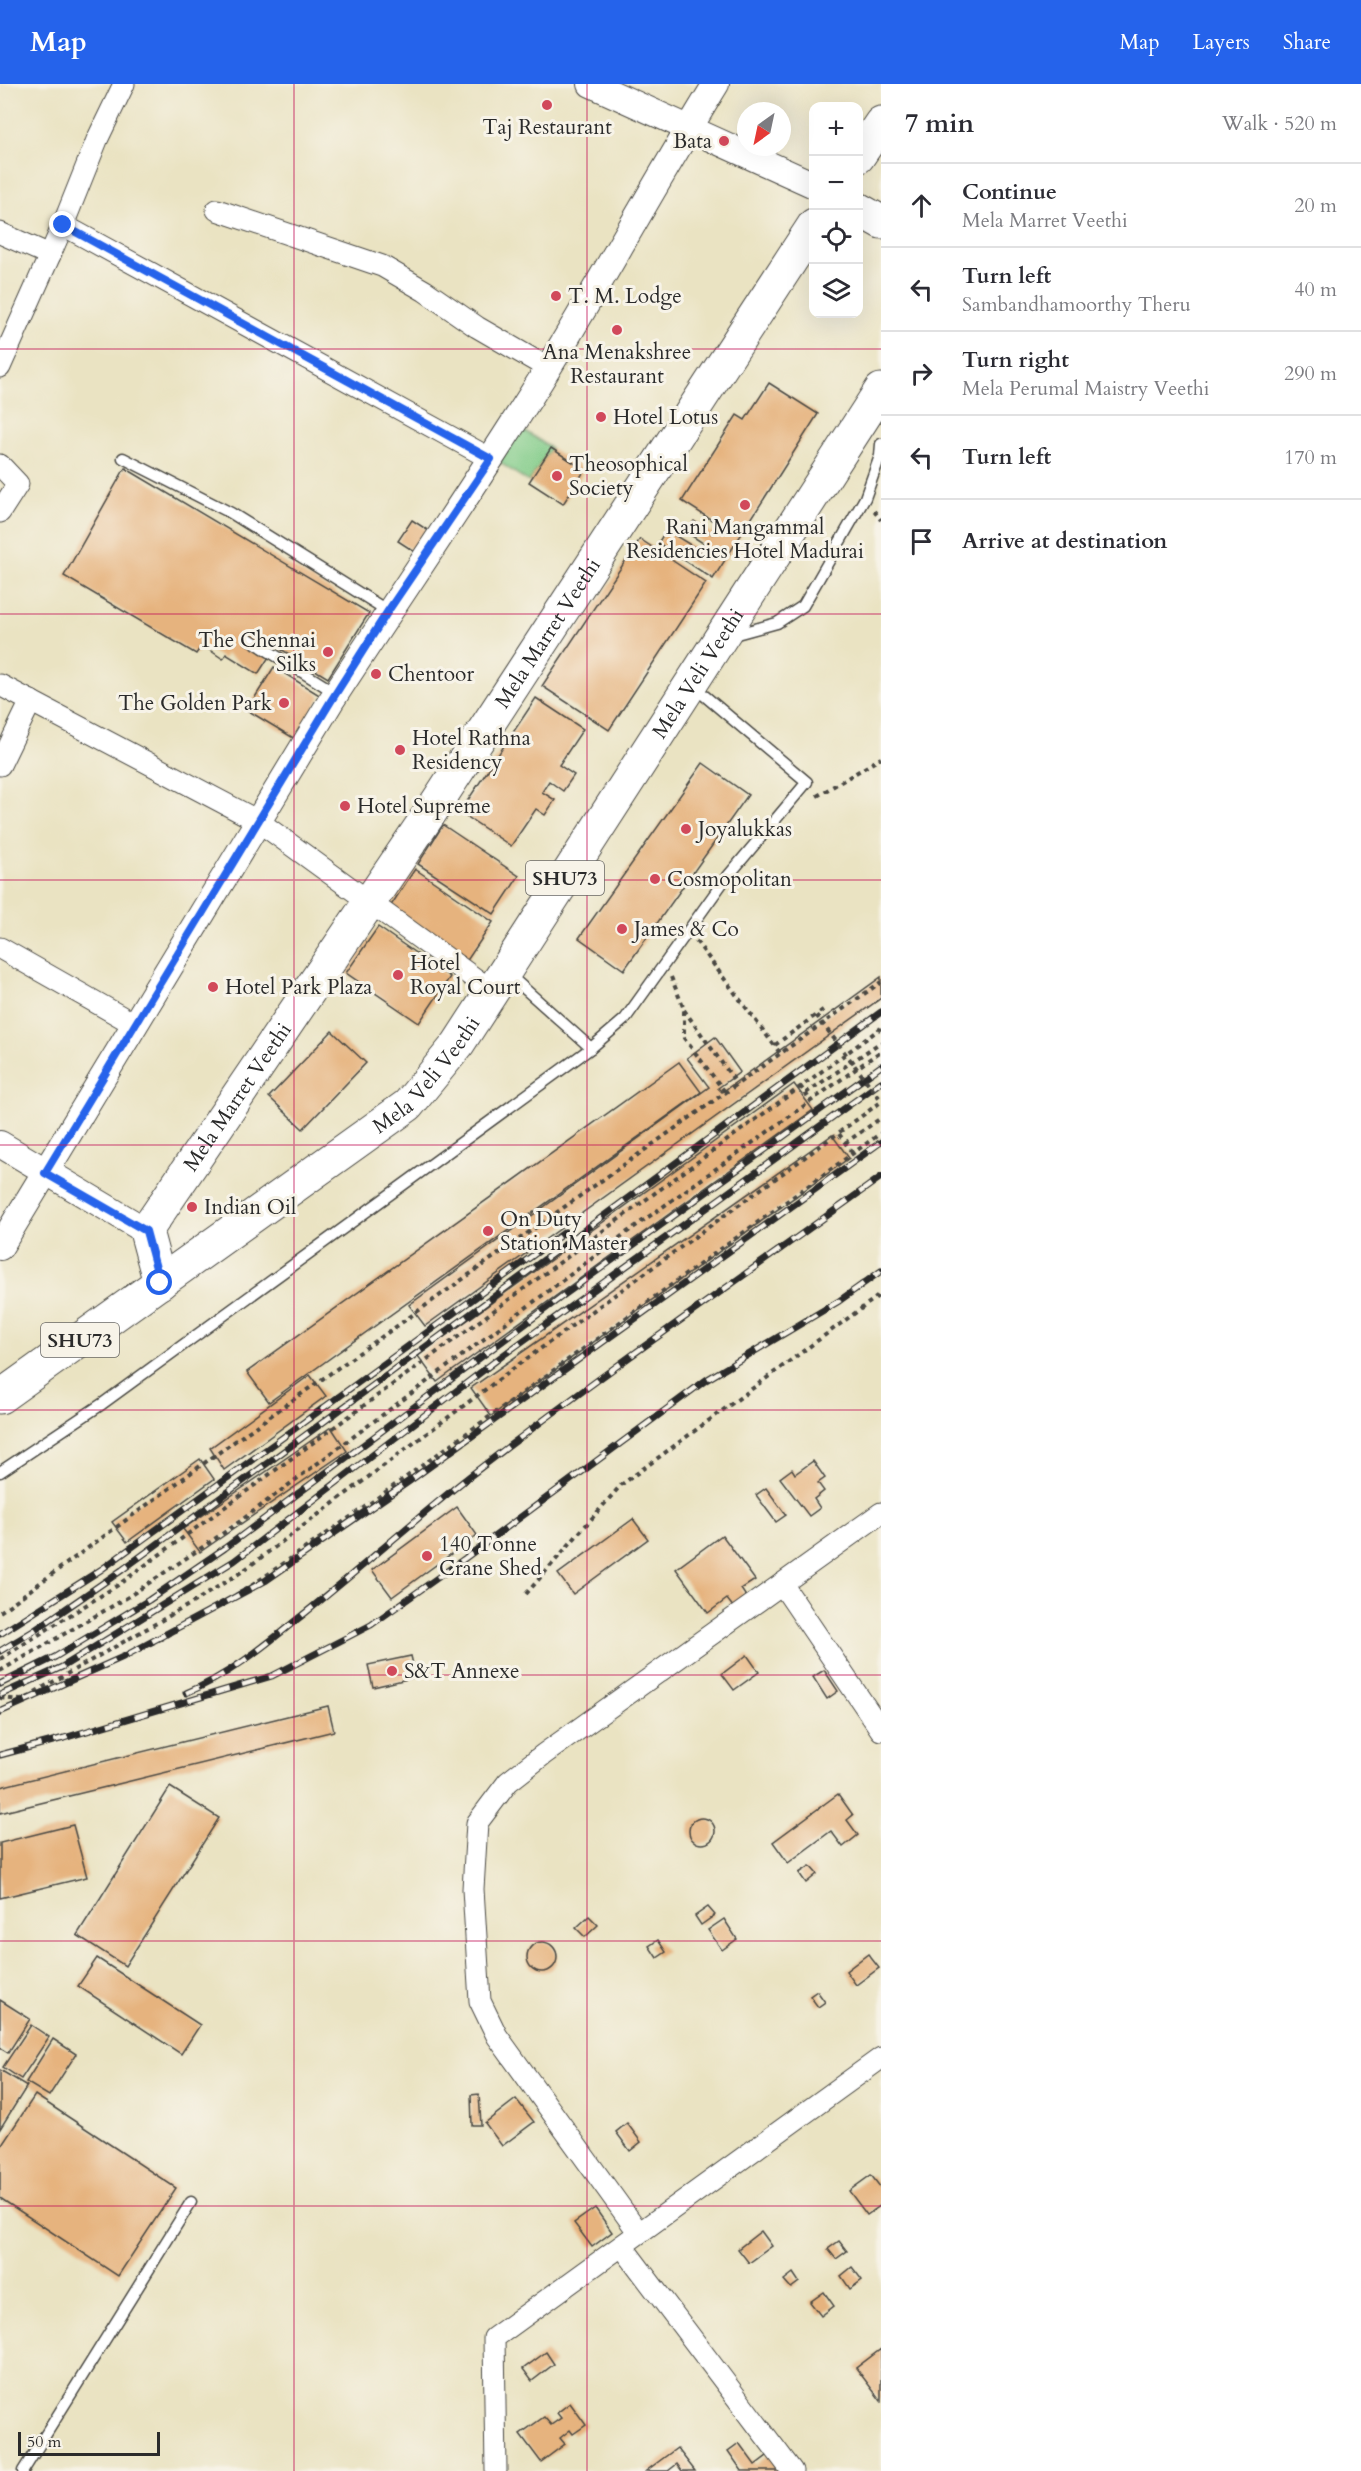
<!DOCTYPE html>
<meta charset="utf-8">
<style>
body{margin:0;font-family:Cardo,serif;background:#f2f2f3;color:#2b2b33}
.controls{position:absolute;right:18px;top:18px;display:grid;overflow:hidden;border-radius:12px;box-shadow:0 6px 24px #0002}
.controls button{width:54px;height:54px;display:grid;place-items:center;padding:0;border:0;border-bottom:2px solid #e1e1e2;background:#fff;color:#2b2b33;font:30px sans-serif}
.compass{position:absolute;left:737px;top:18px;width:54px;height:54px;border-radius:50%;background:#fff;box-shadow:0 6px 24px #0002;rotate:213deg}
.scale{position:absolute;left:18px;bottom:15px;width:142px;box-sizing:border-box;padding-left:6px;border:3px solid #2b2b2b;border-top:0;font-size:16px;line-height:21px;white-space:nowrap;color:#2b2b2b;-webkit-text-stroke:4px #f7f3e8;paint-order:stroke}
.stop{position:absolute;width:18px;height:18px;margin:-14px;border:4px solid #2563eb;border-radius:50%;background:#fff}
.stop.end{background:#2563eb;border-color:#fff;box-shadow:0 2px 6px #0008}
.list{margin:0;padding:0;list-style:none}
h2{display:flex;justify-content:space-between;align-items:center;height:78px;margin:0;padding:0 24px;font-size:26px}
h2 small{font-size:20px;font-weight:400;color:#7c7c81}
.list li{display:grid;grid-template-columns:39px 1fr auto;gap:18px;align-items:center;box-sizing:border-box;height:84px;padding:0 24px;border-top:2px solid #e1e1e2}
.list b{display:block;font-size:22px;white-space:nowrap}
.list p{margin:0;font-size:20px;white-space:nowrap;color:#7c7c81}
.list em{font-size:20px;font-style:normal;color:#7c7c81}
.icon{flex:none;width:33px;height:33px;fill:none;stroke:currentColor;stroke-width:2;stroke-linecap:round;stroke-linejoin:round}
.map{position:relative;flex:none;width:881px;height:2387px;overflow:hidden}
header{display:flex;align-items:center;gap:36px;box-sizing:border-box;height:84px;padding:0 30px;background:#2563eb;color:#fff}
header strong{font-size:28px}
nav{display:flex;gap:33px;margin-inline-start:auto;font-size:21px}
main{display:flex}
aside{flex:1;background:#fff}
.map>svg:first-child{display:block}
</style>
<header>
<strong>Map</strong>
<nav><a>Map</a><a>Layers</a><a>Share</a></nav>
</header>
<main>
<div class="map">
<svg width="881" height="2387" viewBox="0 0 881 2387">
<rect width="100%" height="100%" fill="#f7f3e8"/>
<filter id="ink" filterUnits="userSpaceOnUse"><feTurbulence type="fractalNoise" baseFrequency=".0167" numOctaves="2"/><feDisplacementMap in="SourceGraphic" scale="12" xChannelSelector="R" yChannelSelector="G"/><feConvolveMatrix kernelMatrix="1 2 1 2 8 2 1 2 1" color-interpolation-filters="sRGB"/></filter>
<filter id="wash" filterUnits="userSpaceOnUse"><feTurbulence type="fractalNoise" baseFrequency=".008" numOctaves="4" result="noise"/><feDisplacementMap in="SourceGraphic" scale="24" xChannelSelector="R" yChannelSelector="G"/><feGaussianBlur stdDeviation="1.35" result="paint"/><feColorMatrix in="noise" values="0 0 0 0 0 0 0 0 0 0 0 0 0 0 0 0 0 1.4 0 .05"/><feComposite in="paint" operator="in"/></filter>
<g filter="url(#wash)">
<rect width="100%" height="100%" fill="#eae3c2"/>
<!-- green -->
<polygon fill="#82cc89" stroke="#567c5a" stroke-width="1.5" points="517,342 551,364 529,398 496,376"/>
<g id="blocks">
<!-- building -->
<g fill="#e6b37e">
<polygon points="769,299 818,330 713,495 658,459 666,446 702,468 706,461 686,448 694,437 712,450 718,440 682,417 737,331 745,336"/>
<polygon points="551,364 585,386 563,420 529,398"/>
<polygon points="125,384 369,529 328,594 276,562 258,590 226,570 223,575 202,561 196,570 64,492"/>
<polygon points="412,436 429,447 415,468 398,457"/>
<polygon points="640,455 706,499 609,646 542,602"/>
<polygon points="274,583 321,612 295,655 247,626"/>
<polygon points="536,614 583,645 559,681 574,691 563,707 549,697 542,708 555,716 545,731 536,725 511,762 460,728"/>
<polygon points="703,679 748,711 624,886 579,854"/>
<polygon points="443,741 519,792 494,830 418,780"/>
<polygon points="415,785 493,838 466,878 388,826"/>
<polygon points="378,843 450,893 419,939 346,889"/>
<polygon points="881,893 881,914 425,1242 409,1221 709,1003 687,974 715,953 740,988 718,1004 722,1008"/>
<polygon points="332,947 366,979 303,1045 269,1013"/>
<polygon points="679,978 701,1008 269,1318 247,1288"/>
<polygon points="794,1000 813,1026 437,1298 418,1272"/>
<polygon points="832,1051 849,1074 491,1332 471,1304"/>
<polygon points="310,1291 326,1312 224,1386 210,1364"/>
<polygon points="331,1343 347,1367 200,1468 183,1445"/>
<polygon points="200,1375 214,1395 127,1458 112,1438"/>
<polygon points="813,1377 825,1394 818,1399 824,1407 814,1415 820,1424 809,1432 780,1394 792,1385 795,1390"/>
<polygon points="766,1404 786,1431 776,1438 756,1411"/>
<polygon points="457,1423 477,1451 392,1513 372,1486"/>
<polygon points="633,1435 648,1455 573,1510 558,1490"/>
<polygon points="722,1451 755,1496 741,1505 747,1514 734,1524 727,1515 708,1529 676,1485"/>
<polygon points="747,1571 759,1588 734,1606 722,1590"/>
<polygon points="411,1572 416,1593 373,1603 368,1581"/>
<polygon points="824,1586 838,1607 827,1615 813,1593"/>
<polygon points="328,1622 334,1647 0,1729 0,1703"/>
<polygon points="170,1703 219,1734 125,1882 77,1851"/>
<polygon points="838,1710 853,1731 847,1736 858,1751 843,1763 831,1747 788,1779 773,1758"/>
<circle cx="702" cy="1747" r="13"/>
<polygon points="73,1741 87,1793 0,1814 0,1759"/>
<polygon points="810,1782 817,1790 806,1799 799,1789"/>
<polygon points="708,1823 715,1831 701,1841 695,1832"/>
<polygon points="589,1832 598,1841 585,1853 576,1844"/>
<polygon points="724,1835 737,1855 722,1866 708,1846"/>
<polygon points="658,1856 666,1868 657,1874 649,1862"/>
<circle cx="542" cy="1873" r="15"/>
<polygon points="868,1870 879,1884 856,1901 846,1887"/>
<polygon points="97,1874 200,1941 181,1970 78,1902"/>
<polygon points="817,1907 825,1918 818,1923 810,1912"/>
<polygon points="0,1916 30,1935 8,1969 0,1964"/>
<polygon points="31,1941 49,1953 21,1995 3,1983"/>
<polygon points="53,1955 76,1970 49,2012 26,1998"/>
<polygon points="0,1986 27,2002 0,2045"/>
<polygon points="479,2010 481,2041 472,2041 471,2011"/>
<polygon points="35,2011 176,2104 118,2192 0,2114 0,2064"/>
<polygon points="516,2015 534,2038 502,2062 485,2039"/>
<polygon points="627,2039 641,2058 630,2067 616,2048"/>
<polygon points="871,2091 881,2104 881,2121 867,2131 849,2107"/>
<polygon points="595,2124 612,2148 592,2163 574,2139"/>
<polygon points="761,2147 772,2162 749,2179 738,2165"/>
<polygon points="839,2157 847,2167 836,2175 828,2165"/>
<polygon points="852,2183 862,2196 850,2205 841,2192"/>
<polygon points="793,2189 799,2198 791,2204 784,2196"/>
<polygon points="824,2208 834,2222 821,2232 810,2218"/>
<polygon points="881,2265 881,2317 856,2284"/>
<polygon points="546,2268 554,2280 532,2297 523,2285"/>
<polygon points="570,2319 586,2341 573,2350 570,2346 560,2354 565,2360 541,2378 520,2350 544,2333 551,2341 561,2334 557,2329"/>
<polygon points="739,2359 755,2381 771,2369 785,2387 742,2387 728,2367"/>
<polygon points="677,2364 695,2387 682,2387 677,2380 668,2387 646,2387"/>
</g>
</g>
</g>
<g filter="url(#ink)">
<use href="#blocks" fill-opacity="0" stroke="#484742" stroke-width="1.5"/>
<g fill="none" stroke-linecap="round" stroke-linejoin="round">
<!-- service casing -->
<g stroke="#484742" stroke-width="13">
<g id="service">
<polyline points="123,374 231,429 388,527"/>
<polyline points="733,551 777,539 803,522 865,414 880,372 881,360"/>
<polyline points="249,555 336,609"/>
<polyline points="507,889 591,964"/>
<polyline points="0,1388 102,1320 591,964 625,935 723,798 807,698 693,602"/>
<polyline points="23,2387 191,2118"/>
</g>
</g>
<!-- minor casing -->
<g stroke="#484742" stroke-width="23">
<g id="minor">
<polyline points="217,126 382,182 425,207 477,243 548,284"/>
<polyline points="63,141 97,56 124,0"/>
<polyline points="0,149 50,171 63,141 491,375"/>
<polyline points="0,283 50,171"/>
<polyline points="0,381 18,400 0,428"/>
<polyline points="0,601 258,737 492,907"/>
<polyline points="0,681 31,617"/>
<polyline points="0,864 134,940"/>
<polyline points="782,1500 881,1646"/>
<polyline points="639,2149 497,1952 480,1917 473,1805 477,1739 508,1698 544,1670 881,1429"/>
<polyline points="622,2162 792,2387"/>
<polyline points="496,2387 494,2254 881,1974"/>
</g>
</g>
<!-- tertiary casing -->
<g stroke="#484742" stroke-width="28">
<g id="tertiary">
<polyline points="591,0 814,101"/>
<polyline points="0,1060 146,1147"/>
<path d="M0 1163 331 617C403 506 478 398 547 286 605 191 658 94 716 0"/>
</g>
</g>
<!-- primary casing -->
<g stroke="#484742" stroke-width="35">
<g id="primary">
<polyline points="858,73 881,39"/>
<polyline points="858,125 881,138"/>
<path id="s1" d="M160 1199 146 1147 432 726 814 141"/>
<path id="s2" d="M0 1313 408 1021 458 960 881 306"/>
</g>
</g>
<!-- path -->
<g stroke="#484742" stroke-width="4" stroke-dasharray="4.5 4.5" stroke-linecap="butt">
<polyline points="874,427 881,436"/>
<polyline points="817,712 881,674"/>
<polyline points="696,857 780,969"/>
<polyline points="671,893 684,925 684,954 725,1008"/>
<polyline points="684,926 737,1000"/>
<polyline points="775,961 816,931"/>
<polyline points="800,1002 811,1017"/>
<polyline points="806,1009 881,958"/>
<polyline points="839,1050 853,1070"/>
<polyline points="845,1059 881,1034"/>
<polyline points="526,1510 621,1401 881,1210"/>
<polyline points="0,1528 214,1372 881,898"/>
<polyline points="0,1575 118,1501 881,944"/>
<polyline points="0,1587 128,1513 231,1444 626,1149 881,967"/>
<polyline points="35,1608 192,1519 243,1487 518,1281 881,1018"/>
<polyline points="0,1614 21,1616 97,1586 161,1555 251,1502 362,1425 881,1049"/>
</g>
<!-- service -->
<use href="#service" stroke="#fff" stroke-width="10"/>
<!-- minor -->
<use href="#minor" stroke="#fff" stroke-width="21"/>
<!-- tertiary -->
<use href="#tertiary" stroke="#fff" stroke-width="26"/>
<!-- primary -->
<use href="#primary" stroke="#fff" stroke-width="33"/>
<!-- rail casing -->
<g stroke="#2b2b2b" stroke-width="7">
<g id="rail">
<polyline points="0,1550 102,1485 565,1148"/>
<polyline points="0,1567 35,1546 122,1486 881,928"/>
<polyline points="0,1600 55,1573 149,1516 225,1464 564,1211 881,982"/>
<path d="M186 1609C226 1593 262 1564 295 1537 355 1490 410 1439 470 1392 604 1288 744 1192 881 1093"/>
<polyline points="0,1611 62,1583 234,1477 502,1272 881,998"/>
<polyline points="0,1628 123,1573 265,1497 408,1398 881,1058"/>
<polyline points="0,1671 64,1654 272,1592 371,1541 464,1475 706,1296 839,1217 881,1187"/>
</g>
</g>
<!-- rail -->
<use href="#rail" stroke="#f7f3e8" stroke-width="4.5" stroke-dasharray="14" stroke-linecap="butt"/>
<!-- path-bridge -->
<polyline stroke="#484742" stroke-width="4" stroke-dasharray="4.5 4.5" stroke-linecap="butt" points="823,926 816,931 881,1016"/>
</g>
</g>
<g fill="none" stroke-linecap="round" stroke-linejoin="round" filter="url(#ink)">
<!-- route -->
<polyline stroke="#2563eb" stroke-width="8" points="63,141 491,375 388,527 331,617 45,1089 146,1147 160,1199"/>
</g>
<!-- grid -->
<path fill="none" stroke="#c2185b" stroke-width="1.5" stroke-opacity="0.55" d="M294 0V2387M587 0V2387M0 265H881M0 530H881M0 796H881M0 1061H881M0 1326H881M0 1591H881M0 1857H881M0 2122H881"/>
<!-- markers -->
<g fill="#d1495b" stroke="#f7f3e8" stroke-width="2">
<circle cx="547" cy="21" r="6"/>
<circle cx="724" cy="57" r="6"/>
<circle cx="556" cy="212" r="6"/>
<circle cx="617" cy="246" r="6"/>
<circle cx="601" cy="333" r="6"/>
<circle cx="557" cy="392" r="6"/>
<circle cx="745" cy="421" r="6"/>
<circle cx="328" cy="568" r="6"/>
<circle cx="376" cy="590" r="6"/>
<circle cx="284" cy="619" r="6"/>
<circle cx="400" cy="666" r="6"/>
<circle cx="345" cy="722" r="6"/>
<circle cx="686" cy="745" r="6"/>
<circle cx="655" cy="795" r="6"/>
<circle cx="622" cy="845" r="6"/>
<circle cx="398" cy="891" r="6"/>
<circle cx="213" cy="903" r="6"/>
<circle cx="192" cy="1123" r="6"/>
<circle cx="488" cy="1147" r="6"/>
<circle cx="427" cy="1472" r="6"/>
<circle cx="392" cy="1587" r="6"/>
</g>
<g text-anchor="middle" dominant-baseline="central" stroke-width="6" stroke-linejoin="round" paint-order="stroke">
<!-- shield labels -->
<g fill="#f7f3e8" stroke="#686764" stroke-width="1.5">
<rect x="526" y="777" width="78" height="34" rx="4.5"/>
<rect x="41" y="1239" width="78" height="34" rx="4.5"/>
</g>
<g font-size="20" font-weight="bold" fill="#2b2b2b">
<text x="565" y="794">SHU73</text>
<text x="80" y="1256">SHU73</text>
</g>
<!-- poi labels -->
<g font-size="21" fill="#2b2b2b" stroke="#f7f3e8" text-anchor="start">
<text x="547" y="43" text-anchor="middle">Taj Restaurant</text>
<text x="712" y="57" text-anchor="end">Bata</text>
<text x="568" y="212">T. M. Lodge</text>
<text x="617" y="268" text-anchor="middle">Ana Menakshree<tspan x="617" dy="24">Restaurant</tspan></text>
<text x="613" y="333">Hotel Lotus</text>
<text x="569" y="380">Theosophical<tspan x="569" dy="24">Society</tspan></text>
<text x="745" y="443" text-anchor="middle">Rani Mangammal<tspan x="745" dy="24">Residencies Hotel Madurai</tspan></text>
<text x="316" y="556" text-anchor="end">The Chennai<tspan x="316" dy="24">Silks</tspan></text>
<text x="388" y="590">Chentoor</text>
<text x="272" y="619" text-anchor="end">The Golden Park</text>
<text x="412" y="654">Hotel Rathna<tspan x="412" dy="24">Residency</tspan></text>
<text x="357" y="722">Hotel Supreme</text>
<text x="698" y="745">Joyalukkas</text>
<text x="667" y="795">Cosmopolitan</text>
<text x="634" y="845">James &amp; Co</text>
<text x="410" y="879">Hotel<tspan x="410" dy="24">Royal Court</tspan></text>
<text x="225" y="903">Hotel Park Plaza</text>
<text x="204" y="1123">Indian Oil</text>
<text x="500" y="1135">On Duty<tspan x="500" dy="24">Station Master</tspan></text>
<text x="439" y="1460">140 Tonne<tspan x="439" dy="24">Crane Shed</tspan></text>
<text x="404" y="1587">S&amp;T Annexe</text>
</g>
<!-- street labels -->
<g font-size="21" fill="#2b2b2b" stroke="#f7f3e8">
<text stroke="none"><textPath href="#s1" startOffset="774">Mela Marret Veethi</textPath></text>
<text stroke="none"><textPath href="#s2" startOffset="1022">Mela Veli Veethi</textPath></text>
<text stroke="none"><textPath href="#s2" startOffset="536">Mela Veli Veethi</textPath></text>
<text stroke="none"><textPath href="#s1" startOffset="216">Mela Marret Veethi</textPath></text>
</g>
</g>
</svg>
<div class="controls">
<button>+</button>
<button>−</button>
<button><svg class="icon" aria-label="locate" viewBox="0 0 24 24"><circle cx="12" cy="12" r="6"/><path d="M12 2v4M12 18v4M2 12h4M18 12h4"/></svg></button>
<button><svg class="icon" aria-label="layers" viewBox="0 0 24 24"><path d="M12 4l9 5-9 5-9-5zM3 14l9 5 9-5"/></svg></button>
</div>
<svg class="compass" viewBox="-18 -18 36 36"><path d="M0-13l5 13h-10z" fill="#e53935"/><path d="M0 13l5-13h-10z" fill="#7c7c81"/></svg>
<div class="scale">50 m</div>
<div class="stop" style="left:160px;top:1199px"></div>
<div class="stop end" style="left:63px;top:141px"></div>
</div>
<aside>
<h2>7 min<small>Walk · 520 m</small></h2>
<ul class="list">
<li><svg class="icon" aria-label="ahead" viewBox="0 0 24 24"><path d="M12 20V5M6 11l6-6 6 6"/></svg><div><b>Continue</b><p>Mela Marret Veethi</p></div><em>20 m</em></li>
<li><svg class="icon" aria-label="left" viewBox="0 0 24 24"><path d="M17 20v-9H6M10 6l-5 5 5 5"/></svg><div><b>Turn left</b><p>Sambandhamoorthy Theru</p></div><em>40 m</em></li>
<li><svg class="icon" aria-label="right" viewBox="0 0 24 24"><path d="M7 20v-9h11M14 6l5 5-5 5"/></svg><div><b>Turn right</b><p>Mela Perumal Maistry Veethi</p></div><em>290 m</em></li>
<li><svg class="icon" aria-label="left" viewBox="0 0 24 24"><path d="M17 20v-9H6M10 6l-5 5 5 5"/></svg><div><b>Turn left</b></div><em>170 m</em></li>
<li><svg class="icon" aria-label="arrive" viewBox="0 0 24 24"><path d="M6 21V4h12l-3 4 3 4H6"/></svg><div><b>Arrive at destination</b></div></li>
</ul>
</aside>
</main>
